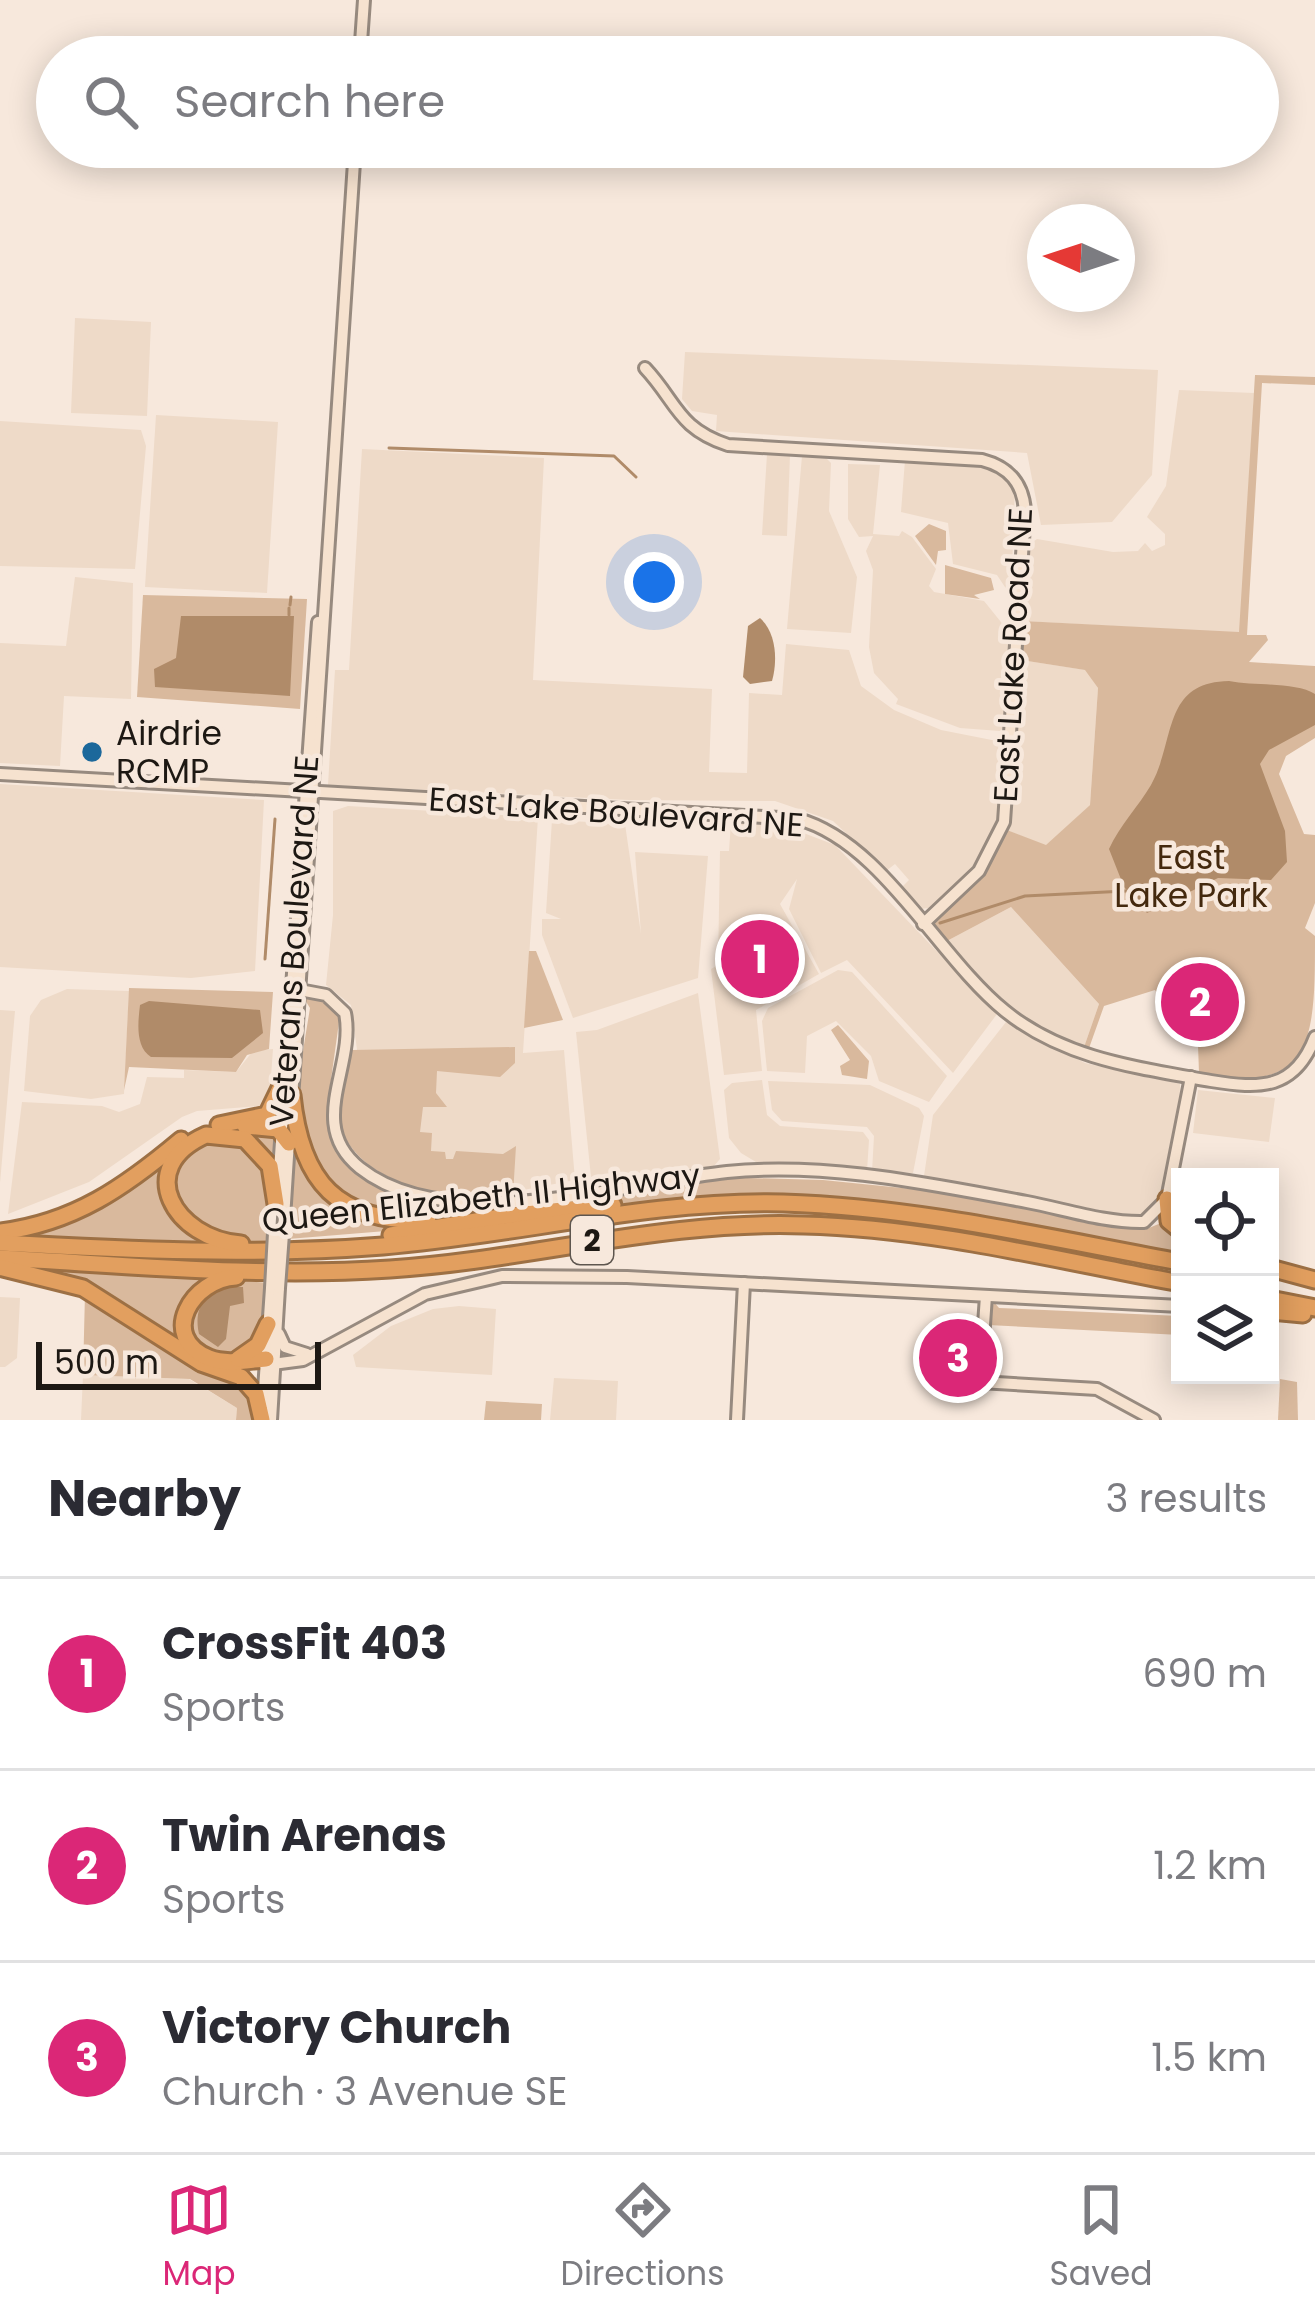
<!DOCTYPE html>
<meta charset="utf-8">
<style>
body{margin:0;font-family:Poppins,sans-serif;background:#f7f7f7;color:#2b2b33}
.controls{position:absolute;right:36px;bottom:36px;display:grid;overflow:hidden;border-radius:0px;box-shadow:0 6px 30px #0003}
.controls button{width:108px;height:108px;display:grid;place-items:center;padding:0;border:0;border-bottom:3px solid #e1e1e2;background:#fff;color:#2b2b33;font:60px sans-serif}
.compass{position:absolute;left:1027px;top:204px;width:108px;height:108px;border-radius:50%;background:#fff;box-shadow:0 6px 30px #0003;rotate:273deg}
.scale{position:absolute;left:36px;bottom:30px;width:285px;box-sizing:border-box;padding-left:12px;border:6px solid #1d1813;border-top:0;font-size:33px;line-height:42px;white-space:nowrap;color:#1d1813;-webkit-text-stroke:9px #f7e8dc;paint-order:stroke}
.you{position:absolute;left:654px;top:582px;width:42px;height:42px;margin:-30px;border:9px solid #fff;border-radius:50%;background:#1a73e8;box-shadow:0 0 0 18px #1a73e833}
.badge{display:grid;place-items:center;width:78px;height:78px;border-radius:50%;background:#db2777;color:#fff;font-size:39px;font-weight:700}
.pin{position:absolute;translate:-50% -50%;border:6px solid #fff;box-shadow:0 3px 12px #0006}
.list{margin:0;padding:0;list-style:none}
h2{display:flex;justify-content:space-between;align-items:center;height:156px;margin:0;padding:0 48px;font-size:51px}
h2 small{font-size:39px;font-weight:400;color:#7c7c81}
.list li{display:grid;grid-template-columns:78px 1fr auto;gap:36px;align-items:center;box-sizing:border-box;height:192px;padding:0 48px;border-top:3px solid #e1e1e2}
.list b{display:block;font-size:45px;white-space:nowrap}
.list p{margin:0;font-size:39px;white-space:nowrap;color:#7c7c81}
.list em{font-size:39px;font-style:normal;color:#7c7c81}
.icon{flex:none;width:66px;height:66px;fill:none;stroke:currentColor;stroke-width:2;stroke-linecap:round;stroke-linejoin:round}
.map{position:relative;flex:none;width:1315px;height:1420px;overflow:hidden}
.search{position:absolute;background:#fff;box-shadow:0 6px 30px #0003;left:36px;right:36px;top:36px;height:132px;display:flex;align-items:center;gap:30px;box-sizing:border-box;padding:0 42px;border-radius:66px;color:#7c7c81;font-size:45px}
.sheet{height:732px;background:#fff}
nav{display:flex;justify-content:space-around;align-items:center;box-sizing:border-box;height:168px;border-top:3px solid #e1e1e2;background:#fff;font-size:33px;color:#7c7c81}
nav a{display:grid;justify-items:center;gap:6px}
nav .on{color:#db2777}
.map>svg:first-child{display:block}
</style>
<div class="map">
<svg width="1315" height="1420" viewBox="0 0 1315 1420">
<rect width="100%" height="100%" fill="#f7e8dc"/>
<!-- built -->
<g fill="#eedac8">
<polygon points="75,318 151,322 147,416 71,413"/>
<polygon points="685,352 1158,370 1152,475 1112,522 1041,525 1027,453 716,431 717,415 692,411 682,399"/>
<polygon points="1179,390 1254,393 1240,633 1023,621 1029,545 1037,539 1113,552 1138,551 1145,543 1152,551 1165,545 1165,534 1147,517 1166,486"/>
<polygon points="156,415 278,422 267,593 145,587"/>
<polygon points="0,421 141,430 146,446 135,569 0,566"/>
<polygon points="362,449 544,458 533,680 712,689 709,772 747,773 749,693 782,695 786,644 849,650 861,686 894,710 941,730 1002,742 999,824 977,867 929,908 920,909 901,888 909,880 895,864 886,871 833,821 775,801 629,800 328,785 335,670 349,670"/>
<polygon points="767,454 790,455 787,536 762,535"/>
<polygon points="802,456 825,457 831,463 829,511 857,577 851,633 787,629"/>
<polygon points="905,460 984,465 1015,487 1011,596 997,575 953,564 948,523 901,512"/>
<polygon points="848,464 880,465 873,534 899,536 902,531 912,537 936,569 929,586 934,592 984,601 1013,637 1006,726 1000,731 960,728 896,704 898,699 874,673 869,647 873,570 866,551 873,536 859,537 848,519"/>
<polygon points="75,577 133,583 131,699 64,696 60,766 0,763 0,643 66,646"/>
<polygon points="1021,660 1086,670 1098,688 1090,805 1046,846 1007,830"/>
<polygon points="0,784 264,800 255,971 191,978 0,967"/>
<polygon points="348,806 538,817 523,1053 564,1050 575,1180 513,1192 513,1186 435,1187 358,1057 351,1005 326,985 333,915 333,811"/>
<polygon points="552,820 625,824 641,934 635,852 708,856 698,978 573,1018 542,935 542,919 561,919 546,913"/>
<polygon points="731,822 785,826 835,845 997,1014 953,1073 847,960 821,973 789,909 797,879 780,904 819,974 756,1010 762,1071 724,1075 711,969 718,965 720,851 729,851"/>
<polygon points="1011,907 1099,1004 1083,1050 1020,1017 945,942"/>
<polygon points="838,970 852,972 947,1076 929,1102 879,1081 871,1056 836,1021 807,1036 805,1073 767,1071 762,1021 768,1008"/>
<polygon points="67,989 129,991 124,1094 91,1099 24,1091 30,1016 41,1000"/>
<polygon points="698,993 720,1159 713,1167 591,1177 576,1032 597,1030"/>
<polygon points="0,1010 15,1011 0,1183"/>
<polygon points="1006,1022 1085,1063 1180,1084 1179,1123 1162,1196 1149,1213 1129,1216 924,1176 933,1115"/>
<polygon points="273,1049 270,1090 260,1106 197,1111 182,1117 89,1182 8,1214 22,1102 102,1106 119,1112 140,1104 147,1077 184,1078 184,1070 236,1072 253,1051"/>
<polygon points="762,1080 767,1115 780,1126 863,1132 869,1140 867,1171 761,1165 741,1153 729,1138 724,1090 732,1083"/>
<polygon points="768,1081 870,1085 919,1108 924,1116 913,1173 872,1172 874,1136 867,1127 782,1121 772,1110"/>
<polygon points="1198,1090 1275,1098 1269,1142 1193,1133"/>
<polygon points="0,1297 20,1298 17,1358 5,1367 0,1367"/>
<polygon points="459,1306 496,1309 492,1375 356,1367 353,1355 391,1326 433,1309"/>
<polygon points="83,1375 189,1379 237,1408 236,1420 81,1420"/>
<polygon points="554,1378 618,1381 616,1420 550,1420"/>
</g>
<!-- green -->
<g fill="#d9b99d">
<path d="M1255 375 1315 377V385L1262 383 1247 635H1266L1268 640 1249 662 1315 666V738L1286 756 1279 774 1304 834 1315 835V903L1305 928 1315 936C1315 1037 1315 1097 1199 1073L1198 1045 1187 1042 1155 990 1104 1006 1088 1051 1083 1050 1099 1004 1011 907 945 942 934 929 935 919 990 865 1007 830 1046 845 1090 805 1098 688 1085 670 1021 660 1023 621 1239 632Z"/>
<polygon points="929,524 946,531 946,550 938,551 936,565 915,536"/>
<polygon points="945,565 991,578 994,590 974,595 980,599 945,594"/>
<polygon points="143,595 307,599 300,709 137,697"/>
<polygon points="529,951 536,951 563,1020 524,1028"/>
<polygon points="129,988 273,992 269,1049 247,1055 236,1072 129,1067 124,1090"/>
<path d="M312 996 325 999 340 1015 328 1101 331 1132 352 1167 421 1200 498 1207 713 1177 823 1180 922 1190 1144 1230 1161 1223 1180 1234V1256C1067 1238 951 1210 837 1201 758 1195 678 1199 599 1205 531 1210 373 1243 326 1184 285 1133 301 1065 310 1008L305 1000Z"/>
<polygon points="838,1025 869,1061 867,1079 842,1075 840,1066 850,1060 831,1030"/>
<path d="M515 1047V1063L500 1077 437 1071 436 1093 447 1107H423L420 1132 432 1133 431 1151 445 1152 446 1159H453L456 1151 503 1154 516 1146 513 1195C423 1206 293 1166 352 1050Z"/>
<polygon points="221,1128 276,1134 275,1172 221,1130 171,1159 179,1223 203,1239 234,1247 0,1238 58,1223 189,1137"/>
<polygon points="229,1136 263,1161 271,1209 268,1243 229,1241 181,1216 172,1176 198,1141"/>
<polygon points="296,1146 322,1189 423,1228 288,1239"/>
<polygon points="2,1264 225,1274 184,1302 192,1354 118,1305"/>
<polygon points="235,1280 266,1283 262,1332 240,1356 219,1358 190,1338 187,1315 194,1299"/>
<polygon points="85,1293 242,1381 254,1406 253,1420 236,1420 237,1408 190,1379 83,1375"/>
<polygon points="994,1302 999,1308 1180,1316 1180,1335 988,1325"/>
<polygon points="1280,1379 1297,1382 1298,1420 1278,1420"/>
<polygon points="486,1401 542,1404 541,1420 484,1420"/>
</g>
<!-- water -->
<g fill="#b08b69">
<polygon points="181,616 294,616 290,696 155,687 154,669 176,658"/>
<path d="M760 618C776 632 778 660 772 681L750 684 743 677 748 626Z"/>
<path d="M1229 681C1254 686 1296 682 1315 694V725L1269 750 1260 764 1285 831 1287 862 1271 880 1218 878 1147 913 1124 887 1109 849C1120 825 1138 807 1151 785 1176 740 1162 682 1229 681Z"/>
<path d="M149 1001 260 1010 263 1033 232 1058 151 1057C135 1047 138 1022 140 1005Z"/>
<path d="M224 1287H243L244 1303 230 1306 226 1339 218 1347 199 1334C194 1309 202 1297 224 1287Z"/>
</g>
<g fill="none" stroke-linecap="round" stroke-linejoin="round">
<!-- stream -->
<g stroke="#b08b69" stroke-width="3">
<polyline points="389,448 614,456 636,477"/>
<polyline points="290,605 291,597"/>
<polyline points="289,615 289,608"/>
<polyline points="940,923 1025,896 1126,891"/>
<polyline points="265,959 275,819"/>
</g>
<!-- secondary casing -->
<g stroke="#978a7f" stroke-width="16">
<g id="secondary">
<polyline points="360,57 364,0"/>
<path d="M645 368C677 402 677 428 728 445L982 460C1009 467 1023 483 1025 511L1004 822 979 871 923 924"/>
<path d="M0 774 798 819C882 842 938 957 1005 1011 1064 1059 1139 1068 1211 1081 1260 1089 1295 1090 1315 1037"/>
<path d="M289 988 326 995 345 1013C356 1067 305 1124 360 1168 448 1238 624 1183 727 1172 827 1162 929 1184 1027 1202 1064 1209 1105 1223 1144 1222L1167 1199 1191 1077"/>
<polyline points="292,1099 355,147"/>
<polyline points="278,1184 318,622"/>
<polyline points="283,1234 289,1141"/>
<polyline points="986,1296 980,1382 1097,1389 1154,1420"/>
<polyline points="279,1334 285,1347 307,1354"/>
<polyline points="265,1365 303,1360 425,1294 502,1276 627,1277 1180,1306"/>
<polyline points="263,1404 271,1288"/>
<polyline points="271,1420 279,1288"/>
<polyline points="737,1420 744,1283"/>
</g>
</g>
<!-- highway casing -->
<g stroke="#9d7044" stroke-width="21">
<g id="highway">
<path d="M292 1095C301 1183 337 1222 428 1221"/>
<polyline points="219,1125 267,1115 283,1082"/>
<polyline points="245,1126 278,1129 289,1143"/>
<polyline points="1167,1199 1169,1221 1180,1230"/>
<polyline points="506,1216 613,1205"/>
<path d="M0 1232C74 1223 125 1187 181 1140"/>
<polyline points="391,1235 512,1215"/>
<path d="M0 1243C128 1250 255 1256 383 1246 517 1235 648 1200 783 1203 916 1207 1049 1238 1180 1262"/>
<path d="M241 1244C175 1239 132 1168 206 1135L245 1139 270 1166 276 1204"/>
<path d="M0 1258C129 1265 261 1278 390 1269 529 1260 663 1220 804 1225 930 1228 1056 1260 1180 1283"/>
<polyline points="3,1268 83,1288 201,1363 241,1377 256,1394 262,1420"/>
<polyline points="1270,1268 1315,1280"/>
<path d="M236 1277C193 1279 157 1336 209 1358 226 1365 248 1360 266 1359"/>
<polyline points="1270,1299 1315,1308"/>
<polyline points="1270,1311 1303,1314"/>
<polyline points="238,1359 258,1345 268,1324"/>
</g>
</g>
<!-- secondary -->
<use href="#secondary" stroke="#f6e2cf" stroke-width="10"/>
<!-- highway -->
<use href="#highway" stroke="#e29f5f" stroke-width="15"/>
<!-- secondary-bridge casing -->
<g stroke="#978a7f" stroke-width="16" stroke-linecap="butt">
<g id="secondary-bridge">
<polyline points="271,1288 274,1233"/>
<polyline points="279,1288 283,1234"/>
</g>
</g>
<!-- secondary-bridge -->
<use href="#secondary-bridge" stroke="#f6e2cf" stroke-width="10"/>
</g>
<!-- markers -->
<circle fill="#1c689b" stroke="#f7e8dc" stroke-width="4.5" cx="92" cy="752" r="12"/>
<g text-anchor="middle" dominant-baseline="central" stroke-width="9" stroke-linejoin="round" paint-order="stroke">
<!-- shield labels -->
<rect fill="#f7e8dc" stroke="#5e564f" stroke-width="3" x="571" y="1216" width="42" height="48" rx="9"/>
<g font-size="30" font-weight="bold" fill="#1d1813">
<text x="592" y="1240">2</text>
</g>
<!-- street labels -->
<g font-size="33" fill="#1d1813" stroke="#f7e8dc">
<text transform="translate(1013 655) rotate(-87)">East Lake Road NE</text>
<text transform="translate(616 812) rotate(4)">East Lake Boulevard NE</text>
<text transform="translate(294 941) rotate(-86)">Veterans Boulevard NE</text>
<text transform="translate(481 1198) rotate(-6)">Queen Elizabeth II Highway</text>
</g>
<!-- poi labels -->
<g font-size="33" fill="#1d1813" stroke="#f7e8dc" text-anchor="start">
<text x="116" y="733">Airdrie<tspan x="116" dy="38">RCMP</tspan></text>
</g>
<!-- park labels -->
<g font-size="33" fill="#44290e" stroke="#f7e8dc">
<text x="1191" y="857">East<tspan x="1191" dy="38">Lake Park</tspan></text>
</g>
</g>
</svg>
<div class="controls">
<button><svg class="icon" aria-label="locate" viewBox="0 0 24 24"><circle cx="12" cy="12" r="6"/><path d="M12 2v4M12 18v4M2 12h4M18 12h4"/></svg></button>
<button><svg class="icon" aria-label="layers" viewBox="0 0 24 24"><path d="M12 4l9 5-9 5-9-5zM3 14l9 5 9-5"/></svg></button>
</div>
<svg class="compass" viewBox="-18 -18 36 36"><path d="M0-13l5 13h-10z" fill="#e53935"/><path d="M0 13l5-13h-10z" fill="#7c7c81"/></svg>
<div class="scale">500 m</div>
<div class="you"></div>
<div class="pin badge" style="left:760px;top:959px">1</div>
<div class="pin badge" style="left:1200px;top:1002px">2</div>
<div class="pin badge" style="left:958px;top:1358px">3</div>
<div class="search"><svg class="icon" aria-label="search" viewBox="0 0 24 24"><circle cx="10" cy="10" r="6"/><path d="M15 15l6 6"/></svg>Search here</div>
</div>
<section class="sheet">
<h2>Nearby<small>3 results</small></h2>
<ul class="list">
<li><span class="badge">1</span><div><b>CrossFit 403</b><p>Sports</p></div><em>690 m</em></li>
<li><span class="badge">2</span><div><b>Twin Arenas</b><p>Sports</p></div><em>1.2 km</em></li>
<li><span class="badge">3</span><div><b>Victory Church</b><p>Church · 3 Avenue SE</p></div><em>1.5 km</em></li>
</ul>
</section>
<nav>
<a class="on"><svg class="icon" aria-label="map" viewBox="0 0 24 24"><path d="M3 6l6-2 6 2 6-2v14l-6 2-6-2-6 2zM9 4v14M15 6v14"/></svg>Map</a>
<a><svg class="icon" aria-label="directions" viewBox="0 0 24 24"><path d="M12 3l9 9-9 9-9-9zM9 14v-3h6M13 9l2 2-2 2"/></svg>Directions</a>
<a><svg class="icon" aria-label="saved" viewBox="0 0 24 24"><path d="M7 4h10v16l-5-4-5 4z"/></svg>Saved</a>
</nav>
